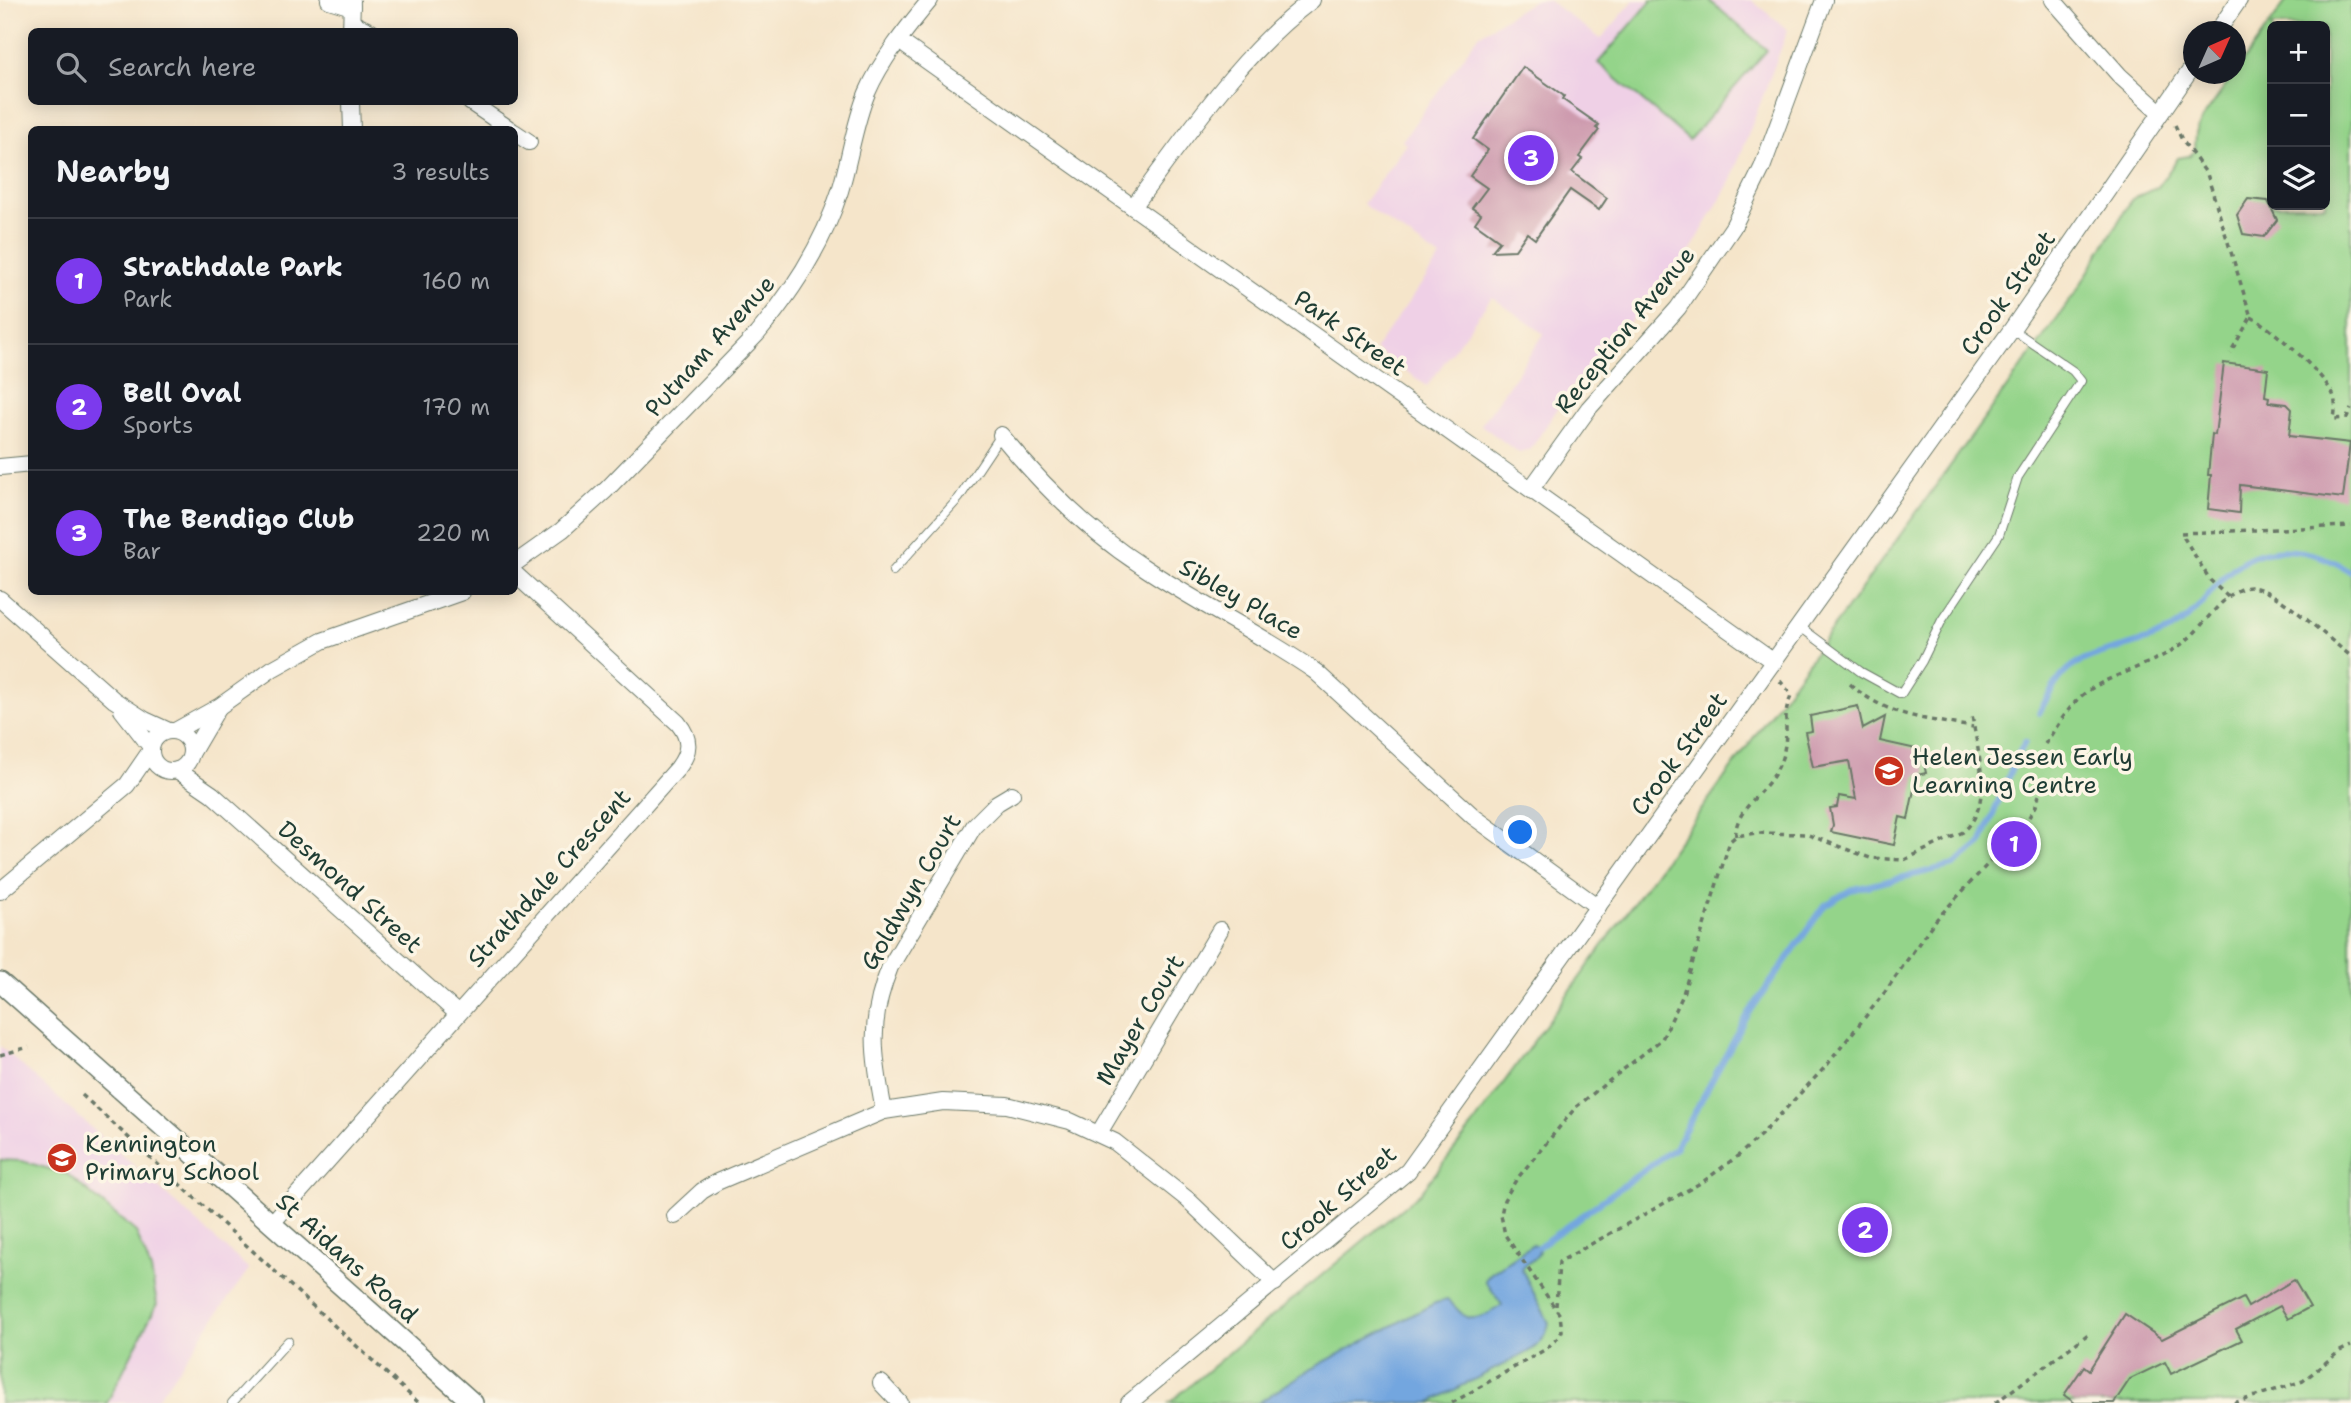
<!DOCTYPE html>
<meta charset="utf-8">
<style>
body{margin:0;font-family:"Shantell Sans",sans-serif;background:#20242c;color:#f1f3f6}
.controls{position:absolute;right:21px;top:21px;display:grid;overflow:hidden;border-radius:10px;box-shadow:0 4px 18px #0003}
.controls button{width:63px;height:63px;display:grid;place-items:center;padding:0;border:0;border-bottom:2px solid #363941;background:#171b24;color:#f1f3f6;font:35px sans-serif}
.compass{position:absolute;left:2183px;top:21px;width:63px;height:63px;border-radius:50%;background:#171b24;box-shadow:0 4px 18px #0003;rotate:45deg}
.you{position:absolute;left:1521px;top:833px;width:24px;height:24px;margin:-18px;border:5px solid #fff;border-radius:50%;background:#1a73e8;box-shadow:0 0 0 10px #1a73e833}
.badge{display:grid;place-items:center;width:46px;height:46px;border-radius:50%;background:#7c3aed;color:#fff;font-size:23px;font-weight:700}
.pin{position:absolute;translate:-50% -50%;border:4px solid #fff;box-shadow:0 2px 7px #0006}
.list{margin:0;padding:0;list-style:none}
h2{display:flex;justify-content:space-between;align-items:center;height:91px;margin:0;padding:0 28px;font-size:30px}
h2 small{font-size:23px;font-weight:400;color:#9ea1a6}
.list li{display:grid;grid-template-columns:46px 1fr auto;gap:21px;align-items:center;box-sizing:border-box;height:126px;padding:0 28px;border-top:2px solid #363941}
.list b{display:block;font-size:26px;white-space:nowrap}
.list p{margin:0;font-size:23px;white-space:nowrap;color:#9ea1a6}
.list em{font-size:23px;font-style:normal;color:#9ea1a6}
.icon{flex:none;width:38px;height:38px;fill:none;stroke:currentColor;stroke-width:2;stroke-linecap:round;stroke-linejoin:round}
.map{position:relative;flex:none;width:2351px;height:1403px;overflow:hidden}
.search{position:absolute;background:#171b24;box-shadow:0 4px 18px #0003;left:28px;top:28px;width:490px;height:77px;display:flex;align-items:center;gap:18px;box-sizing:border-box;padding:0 24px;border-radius:10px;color:#9ea1a6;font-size:26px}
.panel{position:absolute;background:#171b24;box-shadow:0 4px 18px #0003;left:28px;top:126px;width:490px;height:469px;border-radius:10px}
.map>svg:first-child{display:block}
</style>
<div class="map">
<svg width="2351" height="1403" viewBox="0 0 2351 1403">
<rect width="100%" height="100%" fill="#fcf5e5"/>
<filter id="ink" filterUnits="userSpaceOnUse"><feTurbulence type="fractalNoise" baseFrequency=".0143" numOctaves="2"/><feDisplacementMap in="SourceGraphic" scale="14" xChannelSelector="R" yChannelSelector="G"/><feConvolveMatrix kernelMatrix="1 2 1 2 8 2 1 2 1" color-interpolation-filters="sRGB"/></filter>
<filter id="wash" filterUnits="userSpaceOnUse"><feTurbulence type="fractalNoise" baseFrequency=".00686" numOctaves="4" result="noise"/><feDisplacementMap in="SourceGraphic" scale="28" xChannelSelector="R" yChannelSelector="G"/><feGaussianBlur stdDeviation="1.57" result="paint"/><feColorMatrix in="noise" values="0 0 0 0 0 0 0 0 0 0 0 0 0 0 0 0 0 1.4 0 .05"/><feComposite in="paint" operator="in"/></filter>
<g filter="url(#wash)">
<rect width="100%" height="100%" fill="#f5e5ca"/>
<!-- built -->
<g fill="#efd0e6">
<polygon points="1534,0 1548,0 1601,39 1634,0 1751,0 1788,30 1731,180 1691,250 1670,277 1572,387 1530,450 1519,453 1481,425 1544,334 1492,297 1427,386 1375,349 1440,258 1363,204 1406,144 1402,141 1479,35"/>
<polygon points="0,1046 249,1269 154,1403 0,1403"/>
</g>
<!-- green -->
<g fill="#94d48a" stroke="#5a885f" stroke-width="2" fill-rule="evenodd">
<polygon points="1652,0 1709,0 1767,50 1689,140 1598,63"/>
<path d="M2287 0H2351V1403H1169L1420 1193 1468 1132 2076 292 2132 199 2158 187 2178 158 2189 156 2195 151 2196 133 2202 119ZM2272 26H2325V205H2272Z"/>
<polygon points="0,1160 22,1161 67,1174 136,1232 151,1270 157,1304 107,1403 0,1403"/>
</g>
<!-- water -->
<path fill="#73a6df" stroke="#49728a" stroke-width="2" d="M1533 1244 1538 1247 1539 1252C1536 1261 1525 1262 1522 1270L1549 1323C1546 1339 1539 1345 1526 1353L1429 1403H1258L1307 1371 1435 1303 1447 1300C1453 1304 1455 1307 1460 1312 1472 1326 1490 1313 1502 1305L1485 1280 1490 1274Z"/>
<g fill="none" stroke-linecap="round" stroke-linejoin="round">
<!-- stream -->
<g stroke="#73a6df" stroke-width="6">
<path d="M2039 713C2047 698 2056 680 2069 669 2094 648 2147 647 2177 626 2196 614 2209 592 2225 576 2260 539 2312 546 2351 572"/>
<polyline points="1538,1247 1675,1148 1749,1013 1825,905 1850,890 1954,865 1981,844 2014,763 2025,742"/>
</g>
</g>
<g id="blocks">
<!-- building -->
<g fill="#ce9baf">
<polygon points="1523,67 1564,96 1562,99 1599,125 1596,128 1599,130 1579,157 1582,159 1572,172 1607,198 1599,210 1570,190 1535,239 1527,233 1515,250 1492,251 1500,241 1475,223 1481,214 1472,208 1487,188 1470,176 1488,150 1473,139"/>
<polygon points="2248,199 2268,201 2277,220 2264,237 2243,234 2237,215"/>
<polygon points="2224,363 2268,369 2265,396 2269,397 2268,402 2287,404 2292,409 2289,436 2350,443 2343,498 2240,485 2239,513 2208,509 2211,475 2208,475 2212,434 2215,435"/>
<polygon points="1858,706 1863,729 1885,717 1880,741 1921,750 1926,773 1917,775 1908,819 1900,817 1894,845 1831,832 1833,825 1830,808 1837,807 1839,796 1856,799 1849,761 1813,767 1805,732 1812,731 1810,716"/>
<polygon points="2294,1280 2310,1307 2288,1319 2280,1306 2236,1329 2242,1340 2171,1374 2165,1362 2130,1379 2114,1403 2075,1403 2064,1395 2084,1366 2089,1370 2125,1314 2162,1339 2243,1298 2248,1307"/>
</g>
</g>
</g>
<g filter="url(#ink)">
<use href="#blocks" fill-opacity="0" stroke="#6a7868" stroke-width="2"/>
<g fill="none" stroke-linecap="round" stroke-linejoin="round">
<!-- service casing -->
<g stroke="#6a7868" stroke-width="10">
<g id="service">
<polyline points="893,571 959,498 1001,435"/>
<polyline points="1799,626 1861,672 1901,694 1922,661 1942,620 1999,535 2018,477 2081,381 2073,371 2012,329"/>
<polyline points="232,1403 288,1341"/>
</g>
</g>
<!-- minor casing -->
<g stroke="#6a7868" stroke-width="18">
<g id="minor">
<polyline points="329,0 352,7"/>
<polyline points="2053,0 2120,76 2160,112"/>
<polyline points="352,23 371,32"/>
<polyline points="351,32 352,0"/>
<polyline points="2217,32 2239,0"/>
<polyline points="899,41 1774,662"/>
<polyline points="351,102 352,130"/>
<polyline points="470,102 511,130"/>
<polyline points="514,132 529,142"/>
<path d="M1133 207C1188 134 1239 55 1312 0"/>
<path d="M1001 435C1041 484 1089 532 1142 566 1198 604 1260 633 1316 672L1474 817 1598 907"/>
<polyline points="0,467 32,464"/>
<polyline points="1531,489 1589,408 1678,308 1733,227 1762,168 1824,0"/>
<path d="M514 564 562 530 606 490 757 334C793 291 823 245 840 191 850 159 854 124 867 93 881 60 907 28 930 0"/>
<polyline points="0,599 114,700 145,720 169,731"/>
<polyline points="122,710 151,747"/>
<circle cx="171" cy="751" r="20"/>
<polyline points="175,731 220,706 272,669 322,641 462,592"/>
<polyline points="191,754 218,708"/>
<polyline points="177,770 212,794 458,1014"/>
<polyline points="0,891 127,785 151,750"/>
<path d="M884 1111C873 1055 868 1021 890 967L974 826 997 803 1012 794"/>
<polyline points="1099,1133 1220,930"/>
<polyline points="675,1216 702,1191 717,1182 884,1111 943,1102 1007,1105 1070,1121 1115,1142 1187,1199 1275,1283"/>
<path d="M272 1223 678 768C690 752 691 739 678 723L514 573"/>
<polyline points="881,1383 900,1403"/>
<polyline points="1129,1403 1408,1171 2012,329 2194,65"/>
</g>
</g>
<!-- tertiary casing -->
<g stroke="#6a7868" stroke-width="22">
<polyline id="tertiary" points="0,982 473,1403"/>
</g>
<!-- path -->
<g stroke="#6a7868" stroke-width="3.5" stroke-dasharray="5 5" stroke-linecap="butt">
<polyline points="2175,125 2182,140 2207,174 2251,317 2230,353"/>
<path d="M2251 317C2270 326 2328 377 2334 397 2336 404 2335 412 2334 419L2347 418 2351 409"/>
<polyline points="2228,597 2210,580 2181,533 2351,526"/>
<path d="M1850 684C1887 717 1926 719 1973 727"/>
<path d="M2045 744C2057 727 2069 705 2085 693 2117 670 2159 665 2189 638 2205 624 2228 587 2250 587 2275 587 2329 640 2351 656"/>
<path d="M1736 836C1733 812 1764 793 1775 773 1787 752 1786 738 1786 715 1786 708 1790 701 1791 694L1780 681"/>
<polyline points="0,1055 29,1047"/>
<polyline points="82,1095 419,1403"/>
<polyline points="1556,1306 1559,1262 1704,1181 1739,1155 1762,1134 1827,1065 1885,992 1933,923 2024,825 2036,806 2039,795"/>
<path d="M1452 1403 1546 1349 1559 1337 1562 1331 1560 1315 1505 1235 1501 1215 1504 1200 1516 1180 1576 1107 1662 1039 1682 997 1730 841 1736 836 1755 833 1806 834 1870 858 1904 860 1963 832C1995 804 1977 751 1972 715"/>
<polyline points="1995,1403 2087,1335"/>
<polyline points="2234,1403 2303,1381 2340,1351 2351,1346"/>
</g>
<!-- service -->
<use href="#service" stroke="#fff" stroke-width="8"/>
<!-- minor -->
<use href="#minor" stroke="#fff" stroke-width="16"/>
<!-- tertiary -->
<use href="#tertiary" stroke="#fff" stroke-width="19"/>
</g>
</g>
<!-- icons -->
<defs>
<g id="school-disc" transform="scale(1.575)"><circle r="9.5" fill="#c8321e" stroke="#fcf5e5"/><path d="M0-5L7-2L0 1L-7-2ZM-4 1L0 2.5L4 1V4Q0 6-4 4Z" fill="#fff"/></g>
</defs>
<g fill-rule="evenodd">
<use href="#school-disc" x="1889" y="771"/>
<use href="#school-disc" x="62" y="1158"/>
</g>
<g text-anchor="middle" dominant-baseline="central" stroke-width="7" stroke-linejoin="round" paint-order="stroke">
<!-- street labels -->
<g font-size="24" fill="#1f3d34" stroke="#fcf5e5">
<text transform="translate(2008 293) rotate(-55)">Crook Street</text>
<text transform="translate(1625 330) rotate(-51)">Reception Avenue</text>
<text transform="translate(1350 333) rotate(35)">Park Street</text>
<text transform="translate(710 346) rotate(-48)">Putnam Avenue</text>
<text transform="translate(1241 599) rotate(30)">Sibley Place</text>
<text transform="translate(1679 754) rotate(-54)">Crook Street</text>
<text transform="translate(549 878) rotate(-48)">Strathdale Crescent</text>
<text transform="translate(350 887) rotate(42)">Desmond Street</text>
<text transform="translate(911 892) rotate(-60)">Goldwyn Court</text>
<text transform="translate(1140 1020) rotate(-59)">Mayer Court</text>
<text transform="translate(1338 1198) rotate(-41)">Crook Street</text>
<text transform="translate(347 1258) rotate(42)">St Aidans Road</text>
</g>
<!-- poi labels -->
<g font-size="24" fill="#1f3d34" stroke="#fcf5e5" text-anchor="start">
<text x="1912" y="757">Helen Jessen Early<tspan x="1912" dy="28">Learning Centre</tspan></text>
<text x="85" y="1144">Kennington<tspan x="85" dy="28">Primary School</tspan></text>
</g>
</g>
</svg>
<div class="controls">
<button>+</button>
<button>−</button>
<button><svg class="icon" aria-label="layers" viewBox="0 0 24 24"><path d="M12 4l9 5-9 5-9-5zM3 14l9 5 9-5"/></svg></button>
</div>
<svg class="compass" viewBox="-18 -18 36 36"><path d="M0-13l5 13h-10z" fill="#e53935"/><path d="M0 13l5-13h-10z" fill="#9ea1a6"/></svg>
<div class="you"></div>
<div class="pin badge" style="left:2014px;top:844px">1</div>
<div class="pin badge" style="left:1865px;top:1230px">2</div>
<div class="pin badge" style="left:1531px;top:158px">3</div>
<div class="search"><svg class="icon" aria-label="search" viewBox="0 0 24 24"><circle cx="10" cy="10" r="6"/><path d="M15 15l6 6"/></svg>Search here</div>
<section class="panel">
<h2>Nearby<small>3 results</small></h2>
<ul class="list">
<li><span class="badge">1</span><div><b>Strathdale Park</b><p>Park</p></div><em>160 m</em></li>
<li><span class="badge">2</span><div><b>Bell Oval</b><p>Sports</p></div><em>170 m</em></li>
<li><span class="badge">3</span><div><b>The Bendigo Club</b><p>Bar</p></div><em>220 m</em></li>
</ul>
</section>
</div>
